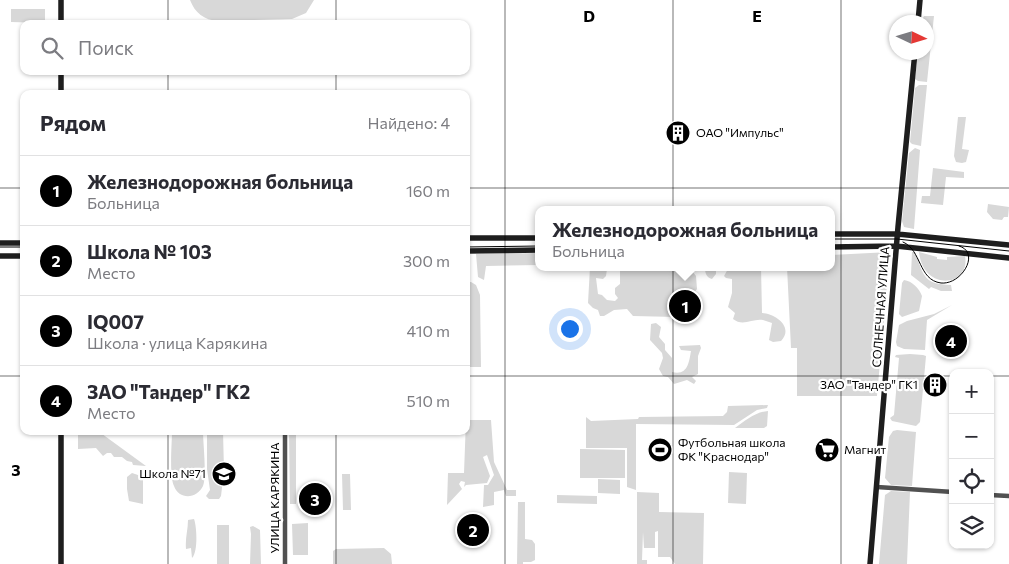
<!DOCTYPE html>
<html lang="ru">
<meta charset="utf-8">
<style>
:root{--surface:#fff;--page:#f2f2f3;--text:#2b2b33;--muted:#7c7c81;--line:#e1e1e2;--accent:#000}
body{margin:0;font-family:Commissioner,sans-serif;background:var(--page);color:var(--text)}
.controls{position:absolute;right:15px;bottom:15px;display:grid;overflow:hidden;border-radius:10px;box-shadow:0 1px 4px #0004}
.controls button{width:45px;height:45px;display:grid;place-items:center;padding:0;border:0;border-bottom:1px solid var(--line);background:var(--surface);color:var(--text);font:25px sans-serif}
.compass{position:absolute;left:889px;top:15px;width:45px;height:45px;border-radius:50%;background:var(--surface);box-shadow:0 1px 4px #0004;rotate:94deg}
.you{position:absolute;left:569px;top:328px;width:18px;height:18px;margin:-12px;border:4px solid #fff;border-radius:50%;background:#1a73e8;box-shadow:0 0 0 8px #1a73e833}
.badge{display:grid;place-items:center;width:32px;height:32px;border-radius:50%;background:var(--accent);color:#fff;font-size:16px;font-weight:700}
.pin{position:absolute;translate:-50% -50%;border:2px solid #fff;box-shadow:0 1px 5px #0006}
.popup{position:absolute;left:535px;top:206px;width:300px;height:65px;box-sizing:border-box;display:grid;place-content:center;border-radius:10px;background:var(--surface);filter:drop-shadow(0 1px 4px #0005);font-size:16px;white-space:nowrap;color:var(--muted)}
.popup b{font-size:19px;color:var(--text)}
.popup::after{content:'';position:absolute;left:50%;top:100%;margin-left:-10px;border:10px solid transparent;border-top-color:var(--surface)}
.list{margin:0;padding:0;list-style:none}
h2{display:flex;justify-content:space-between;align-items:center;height:65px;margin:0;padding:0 20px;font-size:21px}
h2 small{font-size:16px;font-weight:400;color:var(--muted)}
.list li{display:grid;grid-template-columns:32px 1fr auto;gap:15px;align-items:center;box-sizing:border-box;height:70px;padding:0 20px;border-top:1px solid var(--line)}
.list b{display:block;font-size:19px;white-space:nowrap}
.list p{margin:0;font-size:16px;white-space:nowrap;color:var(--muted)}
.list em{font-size:16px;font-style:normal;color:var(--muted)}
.icon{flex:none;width:28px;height:28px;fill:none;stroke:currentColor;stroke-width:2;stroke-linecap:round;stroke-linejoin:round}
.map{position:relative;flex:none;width:1009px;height:564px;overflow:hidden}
.search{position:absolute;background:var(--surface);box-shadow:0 1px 4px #0004;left:20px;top:20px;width:450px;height:55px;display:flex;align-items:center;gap:12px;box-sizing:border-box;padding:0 18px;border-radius:10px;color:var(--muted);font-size:19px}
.panel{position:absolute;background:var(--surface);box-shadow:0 1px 4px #0004;left:20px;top:90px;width:450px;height:345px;border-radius:10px}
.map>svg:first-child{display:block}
.green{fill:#d8d8d8}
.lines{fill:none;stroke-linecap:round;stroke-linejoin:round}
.street{stroke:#515151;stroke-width:4.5}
.secondary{stroke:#1e1e1e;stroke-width:5.5}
.tram{stroke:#000;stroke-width:1}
.grid{fill:none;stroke:#000;stroke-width:1;stroke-opacity:0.55}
.labels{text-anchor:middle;stroke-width:4.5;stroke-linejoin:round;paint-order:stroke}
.poi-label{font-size:12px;fill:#000;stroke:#fff;text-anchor:start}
.street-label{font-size:12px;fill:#000;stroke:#fff}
.grid-label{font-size:16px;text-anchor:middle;font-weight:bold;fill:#000;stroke:#fff;stroke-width:4.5;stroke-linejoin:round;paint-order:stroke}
</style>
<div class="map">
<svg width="1009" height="564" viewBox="0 0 1009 564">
<rect width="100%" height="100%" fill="#fff"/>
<path class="green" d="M 190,0 L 314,0 L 306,13 L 292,19 L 218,21 C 204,20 195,13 190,0 Z
M 11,9 L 45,9 L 45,23 L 11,22 Z
M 924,16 L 934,16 L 927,82 L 918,81 L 915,79 L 918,53 L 926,52 L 926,22 L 921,22 Z
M 919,85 L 927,85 L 921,146 L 912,144 L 910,142 L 915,88 Z
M 958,117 L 966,117 L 962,149 L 969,150 L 966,162 L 962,163 L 956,162 L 954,156 Z
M 915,148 L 920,150 L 914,229 L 904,227 L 902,221 L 909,153 Z
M 933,168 L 964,172 L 964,178 L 946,177 L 943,205 L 921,203 L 922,196 L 930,196 Z
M 988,204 L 1009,207 L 1008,217 L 1004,217 L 1002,220 L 993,219 L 987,212 Z
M 890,252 L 877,396 L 797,396 L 797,348 L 791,348 L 787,267 L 831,267 L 831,255 Z
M 912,252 L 915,252 C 924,276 923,284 951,285 L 952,291 L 941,291 L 931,287 L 929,289 L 911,275 Z
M 919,252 L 937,257 L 937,259 L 947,260 L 947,257 L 965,256 C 971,287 923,292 919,252 Z
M 539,253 L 539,265 L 486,266 L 484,280 L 478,277 L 476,254 Z
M 590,267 L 609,267 L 607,269 L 606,276 L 603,279 L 596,278 L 598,294 L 602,295 L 607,300 L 615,301 L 618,298 L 615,294 L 615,288 L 620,284 L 620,267 L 696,267 L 692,271 L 696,276 L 697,289 L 676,317 L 633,316 L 627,309 L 614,310 L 604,316 L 600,316 L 598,310 L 593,308 L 588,303 Z
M 705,267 L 761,267 L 762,313 C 776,314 794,327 781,341 L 773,342 L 769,340 L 772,323 C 769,322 766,321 763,320 C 753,318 743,327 733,319 L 735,313 L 728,307 L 732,293 L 732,279 L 726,278 L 724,276 L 728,269 L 726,268 L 716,270 L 716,274 L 712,279 C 706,277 705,273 705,267 Z
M 904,280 C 912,281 919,288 922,296 L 919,311 L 902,317 L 899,314 L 902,283 Z
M 466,282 L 471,282 L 476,285 L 480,295 L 481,367 L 466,367 Z
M 952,305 L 927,320 L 925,350 L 904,349 L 897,346 L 896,342 L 899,325 L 907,321 L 934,314 Z
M 656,323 L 661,327 L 659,337 L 665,344 L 665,350 L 672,358 L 672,372 C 688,376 689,362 691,351 L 681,350 L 679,346 L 700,345 L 701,348 L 698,356 L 698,374 L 692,377 L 696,381 L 694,384 L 687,380 L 674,384 L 668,377 L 663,376 L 659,369 L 663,358 L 662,353 L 650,340 L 651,324 Z
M 910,354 L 923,355 L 926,356 L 920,422 L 916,426 L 892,421 L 890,418 L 894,415 L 899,358 L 895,357 L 896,355 Z
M 768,405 L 767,408 L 757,410 L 734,425 L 636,424 L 636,490 L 627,487 L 627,448 L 586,448 L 586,417 L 591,421 L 638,419 L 639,417 L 723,416 L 727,412 L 728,406 Z
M 768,411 L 767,426 L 764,428 L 735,428 C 745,421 755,412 768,411 Z
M 466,420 L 491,420 L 494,462 L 507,490 L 516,490 L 516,496 L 506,496 L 504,490 L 494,492 L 494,505 L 483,507 L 484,485 L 488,485 L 494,475 L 487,455 L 483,457 L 490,476 L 487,483 L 466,485 L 464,487 L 465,482 L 461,481 L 459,484 L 462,489 L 447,505 L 448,473 L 464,473 Z
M 897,430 L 916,432 L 912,486 L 891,485 L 885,478 L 889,437 L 893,431 Z
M 78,431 L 98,431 L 146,466 L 133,465 L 132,462 L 127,461 L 122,457 L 114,457 L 111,453 L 107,453 L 103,456 L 96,448 L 78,449 Z
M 172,431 L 203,431 C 203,443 207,476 203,486 C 197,499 179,500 174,486 C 169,475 172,444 172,431 Z
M 223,431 L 224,471 L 221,496 L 219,499 L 209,499 L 206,496 L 210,490 L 207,469 L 207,432 Z
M 289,431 L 296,431 L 296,504 L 290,504 Z
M 580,449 L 625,450 L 625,478 L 580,478 Z
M 729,472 L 747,473 L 746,504 L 728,503 Z
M 132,473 L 141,476 L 143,479 L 143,504 L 129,501 L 127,489 L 127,477 Z
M 342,474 L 350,474 L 351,510 L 343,510 Z
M 598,479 L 620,480 L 620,494 L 598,493 Z
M 891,491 L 910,492 L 907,564 L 879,564 L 885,495 Z
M 637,492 L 659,493 L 659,512 L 704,513 L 703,564 L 675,564 L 670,557 L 658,557 L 658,531 L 655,532 L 655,548 L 644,548 L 643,532 L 642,560 L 647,560 L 647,564 L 637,564 Z
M 557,495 L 597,496 L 597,504 L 557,503 Z
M 518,502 L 525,502 L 525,539 L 532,540 L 535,544 L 535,560 L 531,562 L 523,562 L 523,564 L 517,564 Z
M 194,519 C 197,527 198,552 192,558 L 191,548 L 186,549 C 185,538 188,530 188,520 Z
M 308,523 L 308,555 L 293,555 L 292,524 Z
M 217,525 L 229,525 L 229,564 L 217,564 Z
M 253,526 L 260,530 L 261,564 L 250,564 L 251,534 L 250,527 Z
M 384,548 L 391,554 L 392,564 L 333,564 L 333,551 L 336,549 Z"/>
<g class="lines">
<path class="street" d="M 285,431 L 285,564
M 877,487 L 953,492
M 990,495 L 1009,496"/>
<path class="secondary" d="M 61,0 L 61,24
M 918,22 L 920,0
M 61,71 L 61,94
M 831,234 L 897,234 L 1009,245
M 466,240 L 466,238 L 539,238
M 0,243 L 24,243
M 831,247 L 896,246 L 1009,258
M 466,251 L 539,250
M 0,256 L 24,256
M 61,431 L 61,564
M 870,564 L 898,227 L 915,52"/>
<path class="tram" d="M 831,239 L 897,239 L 1009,251
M 903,242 C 922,250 918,280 941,283 C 962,285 981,252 959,246
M 0,247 L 24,247
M 466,247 L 539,246"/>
</g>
<path class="grid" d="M 168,0 L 168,24M 336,0 L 336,24M 505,0 L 505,564M 673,0 L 673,564M 841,0 L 841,564M 168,71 L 168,94M 336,71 L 336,94M 0,188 L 24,188M 466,188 L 1009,188M 0,376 L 24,376M 466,376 L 953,376M 990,376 L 1009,376M 168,431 L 168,564M 336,431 L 336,564"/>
<defs>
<symbol id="building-disc" viewBox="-11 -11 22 22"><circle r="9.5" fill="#000" stroke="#fff"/><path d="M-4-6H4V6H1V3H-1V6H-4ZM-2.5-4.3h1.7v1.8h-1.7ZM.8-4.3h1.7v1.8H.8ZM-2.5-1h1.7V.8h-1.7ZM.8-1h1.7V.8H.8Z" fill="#fff"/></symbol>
<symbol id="stadium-disc" viewBox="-11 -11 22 22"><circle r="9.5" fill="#000" stroke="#fff"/><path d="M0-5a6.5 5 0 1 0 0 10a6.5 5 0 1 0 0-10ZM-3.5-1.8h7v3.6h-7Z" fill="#fff"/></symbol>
<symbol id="supermarket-disc" viewBox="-11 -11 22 22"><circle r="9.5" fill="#000" stroke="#fff"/><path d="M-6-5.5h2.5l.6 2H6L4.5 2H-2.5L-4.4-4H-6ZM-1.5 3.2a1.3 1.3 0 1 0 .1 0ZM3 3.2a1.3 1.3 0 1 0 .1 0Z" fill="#fff"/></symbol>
<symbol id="school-disc" viewBox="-11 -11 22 22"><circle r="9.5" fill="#000" stroke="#fff"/><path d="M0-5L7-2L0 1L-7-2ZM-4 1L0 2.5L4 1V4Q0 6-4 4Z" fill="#fff"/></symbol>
</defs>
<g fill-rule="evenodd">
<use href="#building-disc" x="664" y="119" width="28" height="28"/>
<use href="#building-disc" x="921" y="371" width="28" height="28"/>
<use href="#stadium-disc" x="646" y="436" width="28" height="28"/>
<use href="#supermarket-disc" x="813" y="436" width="28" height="28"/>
<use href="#school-disc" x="210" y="460" width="28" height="28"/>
</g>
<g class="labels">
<g class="poi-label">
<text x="696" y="137">ОАО "Импульс"</text>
<text x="918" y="389" text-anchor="end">ЗАО "Тандер" ГК1</text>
<text x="678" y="447">Футбольная школа<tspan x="678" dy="14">ФК "Краснодар"</tspan></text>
<text x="844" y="454">Магнит</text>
<text x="206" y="478" text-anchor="end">Школа №71</text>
</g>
<g class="street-label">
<text transform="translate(881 307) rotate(-86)" y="4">СОЛНЕЧНАЯ УЛИЦА</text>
<text transform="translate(275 498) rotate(-90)" y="4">УЛИЦА КАРЯКИНА</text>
</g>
</g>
<g class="grid-label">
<text x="589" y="22">D</text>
<text x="757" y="22">E</text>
<text x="16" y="476">3</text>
</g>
</svg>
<div class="controls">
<button>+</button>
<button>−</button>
<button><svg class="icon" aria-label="locate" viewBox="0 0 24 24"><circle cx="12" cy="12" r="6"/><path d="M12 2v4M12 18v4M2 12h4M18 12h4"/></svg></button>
<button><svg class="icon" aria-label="layers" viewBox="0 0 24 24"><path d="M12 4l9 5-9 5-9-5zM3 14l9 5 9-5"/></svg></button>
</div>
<svg class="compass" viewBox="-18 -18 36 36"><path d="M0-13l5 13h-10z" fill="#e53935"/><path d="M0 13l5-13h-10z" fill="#7c7c81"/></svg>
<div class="you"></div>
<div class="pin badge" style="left:685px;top:306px">1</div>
<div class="popup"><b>Железнодорожная больница</b>Больница</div>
<div class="pin badge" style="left:473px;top:530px">2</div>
<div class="pin badge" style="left:315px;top:499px">3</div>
<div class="pin badge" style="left:951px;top:341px">4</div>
<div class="search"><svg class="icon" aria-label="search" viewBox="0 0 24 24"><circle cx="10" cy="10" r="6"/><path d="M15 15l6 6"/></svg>Поиск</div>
<section class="panel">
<h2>Рядом<small>Найдено: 4</small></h2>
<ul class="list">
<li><span class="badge">1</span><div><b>Железнодорожная больница</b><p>Больница</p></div><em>160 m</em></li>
<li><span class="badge">2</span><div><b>Школа № 103</b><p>Место</p></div><em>300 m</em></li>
<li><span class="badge">3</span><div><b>IQ007</b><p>Школа · улица Карякина</p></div><em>410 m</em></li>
<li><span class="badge">4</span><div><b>ЗАО &quot;Тандер&quot; ГК2</b><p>Место</p></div><em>510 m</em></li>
</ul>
</section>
</div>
